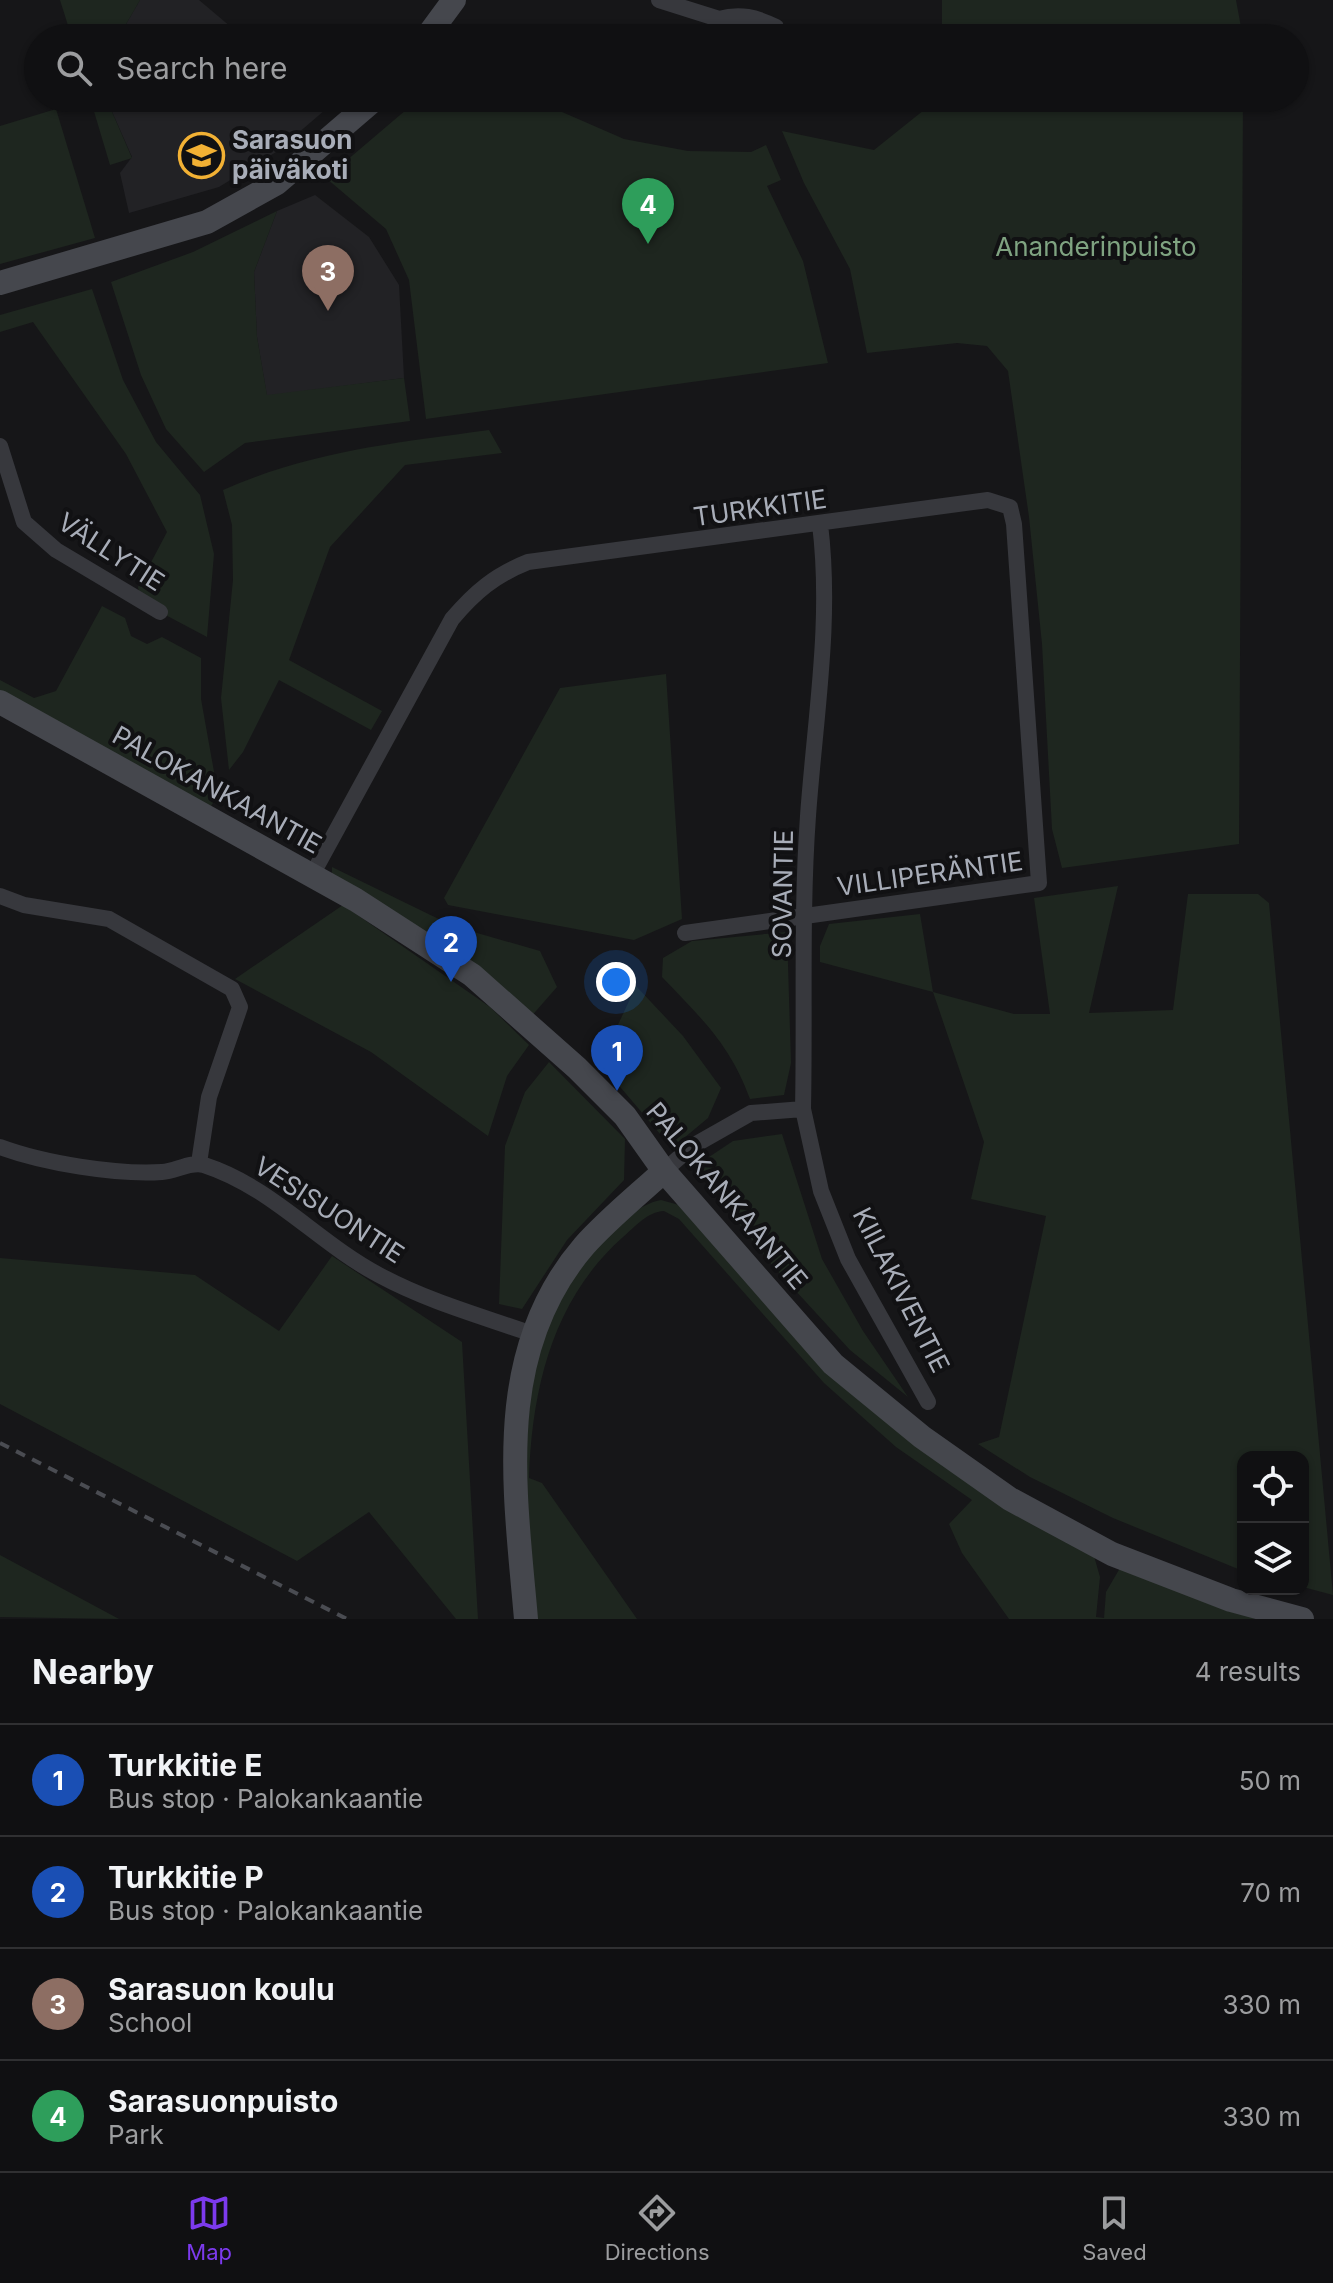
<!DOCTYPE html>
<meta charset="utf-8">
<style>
:root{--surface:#101012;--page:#19191b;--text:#f1f3f6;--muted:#9c9d9f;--line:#303032;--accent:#7c3aed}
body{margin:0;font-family:Inter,sans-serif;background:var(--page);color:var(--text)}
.controls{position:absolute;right:24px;bottom:24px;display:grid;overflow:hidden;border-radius:16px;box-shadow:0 2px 6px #0004}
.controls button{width:72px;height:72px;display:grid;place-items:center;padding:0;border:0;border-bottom:2px solid var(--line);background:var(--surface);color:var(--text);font:40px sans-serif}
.you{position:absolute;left:616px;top:982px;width:28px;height:28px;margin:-20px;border:6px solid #fff;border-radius:50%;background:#1a73e8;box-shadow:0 0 0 12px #1a73e833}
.badge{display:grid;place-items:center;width:52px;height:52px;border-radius:50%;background:var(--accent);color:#fff;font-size:26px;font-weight:700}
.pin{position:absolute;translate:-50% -66px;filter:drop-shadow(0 2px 4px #0008)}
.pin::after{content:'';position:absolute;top:42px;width:28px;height:24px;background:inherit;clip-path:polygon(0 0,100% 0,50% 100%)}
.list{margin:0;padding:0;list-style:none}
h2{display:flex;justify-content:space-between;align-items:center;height:104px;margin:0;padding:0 32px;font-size:34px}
h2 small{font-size:26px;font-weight:400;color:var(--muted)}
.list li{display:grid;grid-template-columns:52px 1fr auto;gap:24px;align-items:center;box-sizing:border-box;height:112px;padding:0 32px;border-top:2px solid var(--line)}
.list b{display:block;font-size:30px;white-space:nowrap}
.list p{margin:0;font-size:26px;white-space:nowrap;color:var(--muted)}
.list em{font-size:26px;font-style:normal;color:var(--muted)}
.icon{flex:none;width:44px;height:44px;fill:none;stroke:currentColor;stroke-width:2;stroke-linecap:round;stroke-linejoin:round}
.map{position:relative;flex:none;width:1333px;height:1619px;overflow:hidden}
.search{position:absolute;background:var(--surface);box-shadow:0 2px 6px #0004;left:24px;right:24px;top:24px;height:88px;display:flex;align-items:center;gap:20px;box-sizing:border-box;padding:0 28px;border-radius:44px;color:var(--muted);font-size:30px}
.sheet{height:552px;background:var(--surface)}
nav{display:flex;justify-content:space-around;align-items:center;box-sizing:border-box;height:112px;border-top:2px solid var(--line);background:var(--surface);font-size:22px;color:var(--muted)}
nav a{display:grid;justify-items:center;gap:4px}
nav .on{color:var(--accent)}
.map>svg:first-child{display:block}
.built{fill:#222225}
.green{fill:#1e261f}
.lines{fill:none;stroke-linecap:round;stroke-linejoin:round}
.street{stroke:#37383d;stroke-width:16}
.secondary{stroke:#45474d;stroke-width:24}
.rail{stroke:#4a4c52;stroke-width:4;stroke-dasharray:10 8;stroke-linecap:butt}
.labels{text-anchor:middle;stroke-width:8;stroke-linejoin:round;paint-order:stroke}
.poi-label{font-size:26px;font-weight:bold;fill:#a8adb8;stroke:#111113;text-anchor:start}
.park-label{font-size:26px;fill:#7fa381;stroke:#111113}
.street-label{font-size:26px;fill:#a8adb8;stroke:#111113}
</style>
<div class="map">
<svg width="1333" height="1619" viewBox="0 0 1333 1619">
<rect width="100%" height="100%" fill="#161618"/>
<path class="built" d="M 140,0 L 199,0 L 244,38 L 118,38 Z
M 106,98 L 312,98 L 325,110 L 276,152 L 219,187 L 129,213 L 120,173 L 132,157 Z
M 315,195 L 369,237 L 399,285 L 404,378 L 267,396 L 257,337 L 254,272 L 277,211 Z"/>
<path class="green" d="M 60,0 L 140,0 L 118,38 L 72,38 Z
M 942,0 L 1236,0 L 1243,38 L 942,38 Z
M 90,98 L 106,98 L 132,158 L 110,165 Z
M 420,98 L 530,98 L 624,139 L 688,151 L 751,152 L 766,145 L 781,180 L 767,186 L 803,261 L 828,363 L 426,419 L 409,280 L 386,229 L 326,178 Z
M 927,98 L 1243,98 L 1239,844 L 1062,868 L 1052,829 L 1042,644 L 1029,517 L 1008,371 L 987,346 L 957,343 L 867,353 L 850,269 L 804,183 L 782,131 L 874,150 L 924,110 Z
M 56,109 L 95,238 L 0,264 L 0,126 Z
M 277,211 L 254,272 L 257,337 L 267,395 L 404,378 L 410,421 L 245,443 L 204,472 L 166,429 L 141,375 L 111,282 L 193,252 Z
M 92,289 L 123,380 L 156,442 L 200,495 L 214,554 L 207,637 L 141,602 L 138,587 L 167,532 L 126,454 L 33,322 L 0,332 L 0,315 Z
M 489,430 L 502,453 L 405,465 L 330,547 L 289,660 L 382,711 L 371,730 L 279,680 L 243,752 L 229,770 L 221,698 L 233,580 L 232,525 L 223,490 C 311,451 395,443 489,430 Z
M 102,606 L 125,618 L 131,636 L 147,644 L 162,637 L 201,658 L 201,699 L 218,794 L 209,810 L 0,696 L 0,680 L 34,698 L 56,691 Z
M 666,674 L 682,919 L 634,940 L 448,905 L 444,898 L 560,688 Z
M 332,867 L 453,926 L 540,951 L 557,987 L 529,1019 L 332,877 Z
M 1118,886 L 1089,1013 L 1173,1010 L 1188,894 L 1258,894 L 1269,903 L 1333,1595 L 1303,1587 L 1303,1457 L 1243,1457 L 1243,1571 L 1113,1518 L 1030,1477 L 978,1444 L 999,1437 L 1046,1216 L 971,1199 L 984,1142 L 933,992 L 820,962 L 820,946 L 829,924 L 920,914 L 933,992 L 1014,1014 L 1050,1014 L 1034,898 Z
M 343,905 L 490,1007 L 529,1045 L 507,1076 L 488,1136 L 371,1052 L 235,979 Z
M 787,932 L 791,1063 L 784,1095 L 750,1099 C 730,1044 701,1018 662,977 L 663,958 L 692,941 Z
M 636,986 L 683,1036 L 721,1088 L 708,1118 L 672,1148 L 610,1075 L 616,1029 Z
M 549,1062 L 625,1139 L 624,1180 L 567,1240 L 522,1309 L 499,1304 L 505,1146 L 525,1092 Z
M 782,1134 L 822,1259 L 863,1331 L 908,1397 L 850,1350 L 772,1265 L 694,1167 L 733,1141 Z
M 661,1200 L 679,1205 L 827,1367 L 1094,1556 L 1100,1577 L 1096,1617 L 1104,1618 L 1106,1592 L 1120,1568 L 1256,1619 L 1009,1619 L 962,1553 L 949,1524 L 972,1500 L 896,1447 L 824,1383 L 679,1219 L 664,1211 C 647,1212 636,1226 623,1237 C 553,1299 532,1388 529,1478 L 542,1483 L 637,1619 L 535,1619 C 523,1488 502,1339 607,1238 C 624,1221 637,1205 661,1200 Z
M 332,1256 L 462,1342 L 478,1619 L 456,1619 L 369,1512 L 297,1561 L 0,1404 L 0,1258 L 195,1275 L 279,1331 Z
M 0,1556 L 0,1555 L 119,1619 L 0,1617 Z"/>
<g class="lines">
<path class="street" d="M 659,0 L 719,19 L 735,38
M 719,19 C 740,13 756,17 776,27 L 779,38
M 0,446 L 24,522 L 56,550 L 160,612
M 312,875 L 452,619 C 475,592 495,575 528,562 L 988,500 L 1010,507 L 1014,524 L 1039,883 L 685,933
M 0,896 L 24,905 L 109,919 L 232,989 L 240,1007 L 209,1097 L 199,1163
M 803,1109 L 821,1191 L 848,1259 L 928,1402
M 0,1147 C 43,1163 116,1175 162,1172 C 176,1171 191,1161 204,1165 C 272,1187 317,1242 379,1275 C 427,1301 481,1316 532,1334
M 664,1171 L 691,1147 L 751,1113 L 803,1109 C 805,1012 801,913 808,816 C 815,717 832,622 820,524"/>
<path class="secondary" d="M 426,38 L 454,0
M 0,283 L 207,222 L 277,183 L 376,98
M 0,702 L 356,900 L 472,975 L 577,1068 L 625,1116 L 664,1171 L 833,1364 L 922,1437 L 1010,1499 L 1112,1554 L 1231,1600 L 1302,1619
M 526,1619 C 515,1490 492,1353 584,1246 C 608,1219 638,1195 664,1171"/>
<path class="rail" d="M 0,1443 L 347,1619"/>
</g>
<defs>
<symbol id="school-ring" viewBox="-11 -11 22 22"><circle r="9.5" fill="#111113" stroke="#f2b134" stroke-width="1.5"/><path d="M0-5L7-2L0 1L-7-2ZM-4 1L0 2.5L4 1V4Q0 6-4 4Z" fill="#f2b134"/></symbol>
</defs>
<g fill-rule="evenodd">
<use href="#school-ring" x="176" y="130" width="51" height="51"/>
</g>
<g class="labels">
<g class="poi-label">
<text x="232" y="149">Sarasuon<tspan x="232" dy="30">päiväkoti</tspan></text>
</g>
<g class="park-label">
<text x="1096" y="256">Ananderinpuisto</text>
</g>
<g class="street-label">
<text transform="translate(760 508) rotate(-8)" y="9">TURKKITIE</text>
<text transform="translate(111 552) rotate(33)" y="9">VÄLLYTIE</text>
<text transform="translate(217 790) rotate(29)" y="9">PALOKANKAANTIE</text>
<text transform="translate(930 874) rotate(-8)" y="9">VILLIPERÄNTIE</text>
<text transform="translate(783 894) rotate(-89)" y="9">SOVANTIE</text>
<text transform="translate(727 1196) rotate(50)" y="9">PALOKANKAANTIE</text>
<text transform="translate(329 1210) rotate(33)" y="9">VESISUONTIE</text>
<text transform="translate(901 1290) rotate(63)" y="9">KIILAKIVENTIE</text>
</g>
</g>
</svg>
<div class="controls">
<button><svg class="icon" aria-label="locate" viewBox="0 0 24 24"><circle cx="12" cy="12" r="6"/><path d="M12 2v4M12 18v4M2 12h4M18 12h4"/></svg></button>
<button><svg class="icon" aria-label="layers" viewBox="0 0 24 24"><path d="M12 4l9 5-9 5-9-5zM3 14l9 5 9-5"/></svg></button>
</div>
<div class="you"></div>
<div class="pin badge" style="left:617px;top:1091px;background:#1a4fb4">1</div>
<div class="pin badge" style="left:451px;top:982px;background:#1a4fb4">2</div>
<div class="pin badge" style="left:328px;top:311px;background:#8d6e63">3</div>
<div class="pin badge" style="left:648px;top:244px;background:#2e9e5b">4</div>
<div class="search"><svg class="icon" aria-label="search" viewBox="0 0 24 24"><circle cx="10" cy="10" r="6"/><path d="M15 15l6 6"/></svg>Search here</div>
</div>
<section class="sheet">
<h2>Nearby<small>4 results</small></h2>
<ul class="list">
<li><span class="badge" style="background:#1a4fb4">1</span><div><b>Turkkitie E</b><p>Bus stop · Palokankaantie</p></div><em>50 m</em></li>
<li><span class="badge" style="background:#1a4fb4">2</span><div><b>Turkkitie P</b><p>Bus stop · Palokankaantie</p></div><em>70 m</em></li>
<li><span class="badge" style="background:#8d6e63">3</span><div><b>Sarasuon koulu</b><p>School</p></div><em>330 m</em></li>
<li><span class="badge" style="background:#2e9e5b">4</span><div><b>Sarasuonpuisto</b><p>Park</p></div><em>330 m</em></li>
</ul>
</section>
<nav>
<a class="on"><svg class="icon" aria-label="map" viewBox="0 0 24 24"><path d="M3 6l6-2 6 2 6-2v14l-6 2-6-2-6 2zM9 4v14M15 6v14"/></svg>Map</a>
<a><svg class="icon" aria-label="directions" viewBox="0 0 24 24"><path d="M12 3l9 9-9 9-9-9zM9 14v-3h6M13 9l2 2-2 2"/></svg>Directions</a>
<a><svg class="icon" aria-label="saved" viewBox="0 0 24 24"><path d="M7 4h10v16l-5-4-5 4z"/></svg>Saved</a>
</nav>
